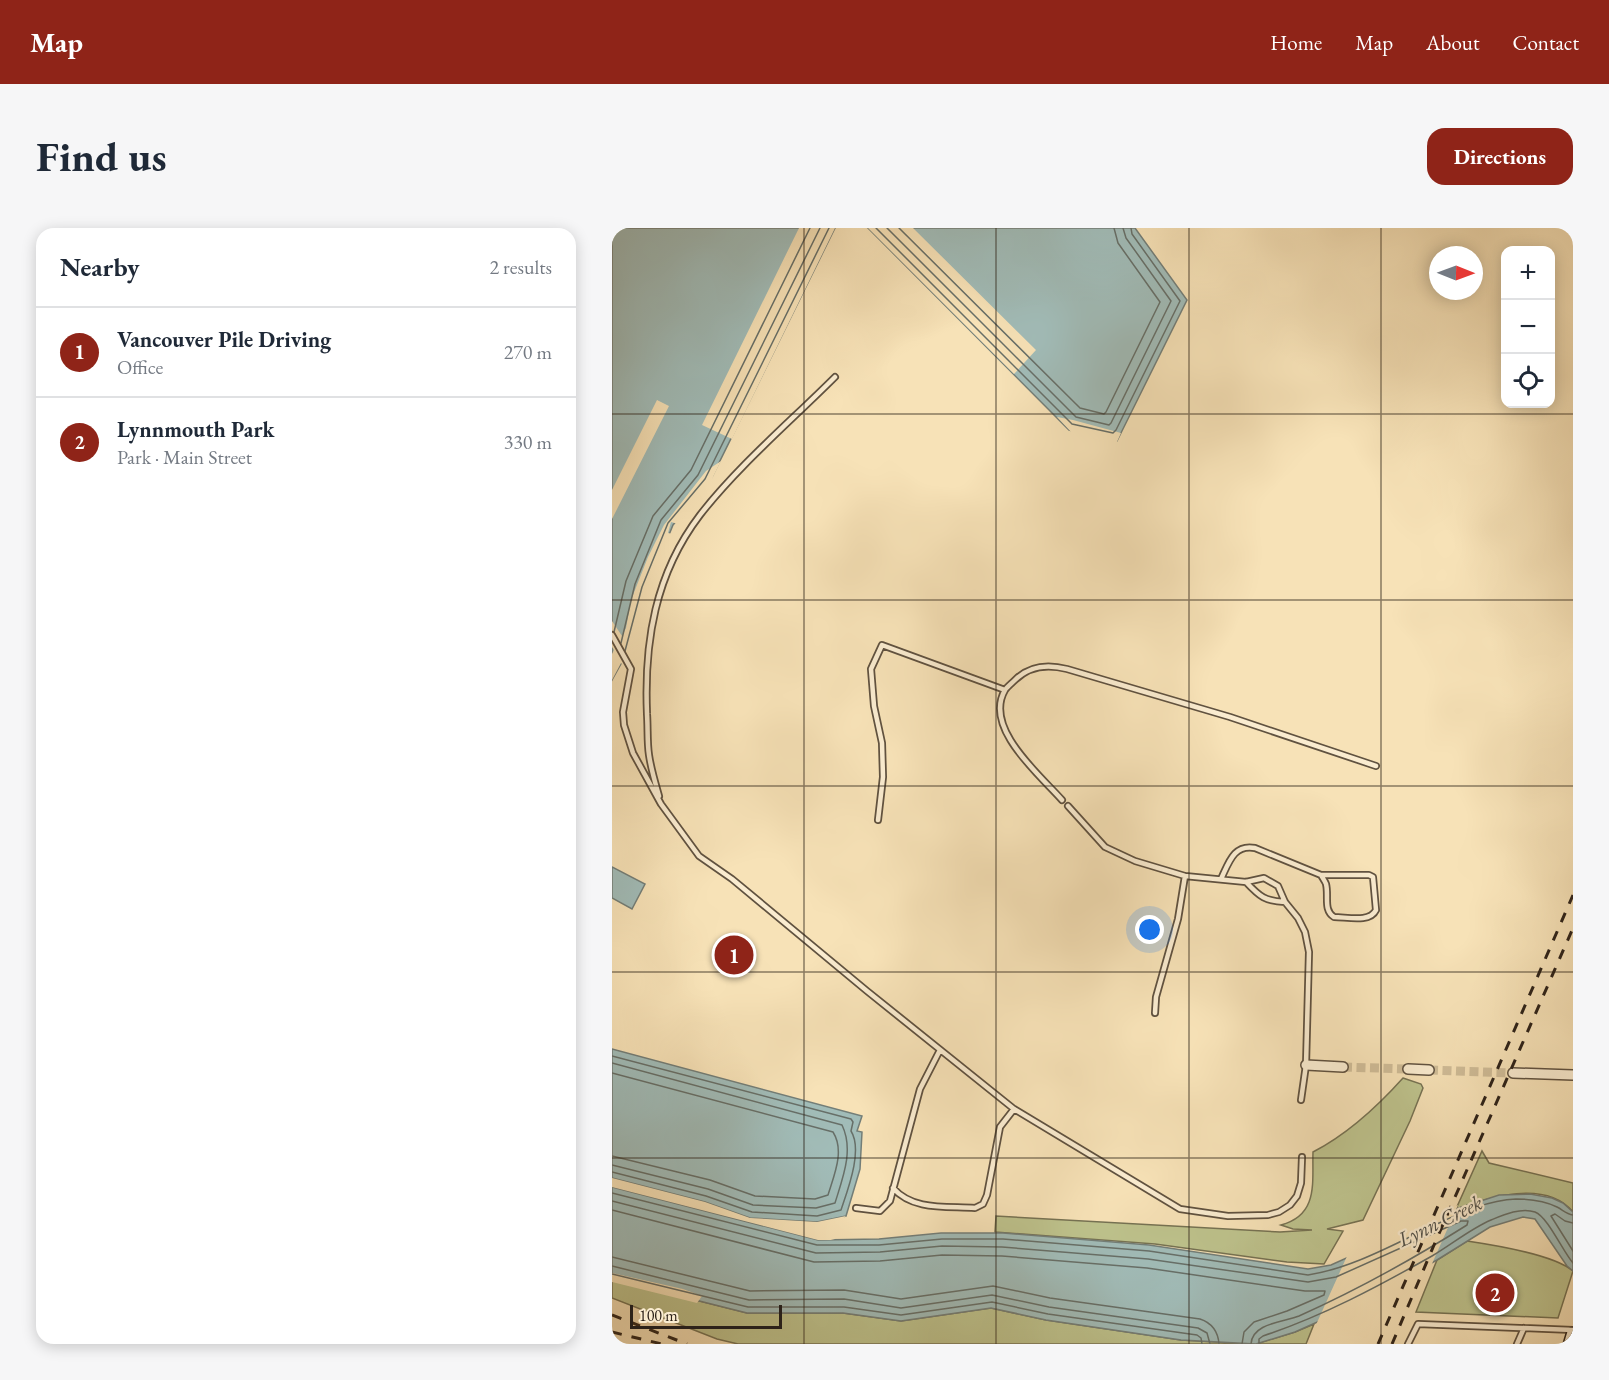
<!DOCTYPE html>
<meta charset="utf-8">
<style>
:root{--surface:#fff;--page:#f6f6f7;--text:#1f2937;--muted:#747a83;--line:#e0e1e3;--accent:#8f2418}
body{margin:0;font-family:"EB Garamond",serif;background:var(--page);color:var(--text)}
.controls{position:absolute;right:18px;top:18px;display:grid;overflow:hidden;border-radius:12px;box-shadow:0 3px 15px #0003}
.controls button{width:54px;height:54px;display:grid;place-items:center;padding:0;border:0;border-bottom:2px solid var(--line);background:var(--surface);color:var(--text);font:30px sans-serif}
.compass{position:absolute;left:817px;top:18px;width:54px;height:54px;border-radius:50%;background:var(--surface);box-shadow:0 3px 15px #0003;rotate:91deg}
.scale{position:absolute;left:18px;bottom:15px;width:152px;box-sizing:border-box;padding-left:6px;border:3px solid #2d2219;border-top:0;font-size:16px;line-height:21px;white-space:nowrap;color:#2d2219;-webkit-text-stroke:4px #faecd0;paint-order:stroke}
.you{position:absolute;left:538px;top:702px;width:21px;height:21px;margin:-15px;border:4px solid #fff;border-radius:50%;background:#1a73e8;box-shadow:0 0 0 9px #1a73e833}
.badge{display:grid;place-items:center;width:39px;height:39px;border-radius:50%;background:var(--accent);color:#fff;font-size:20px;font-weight:700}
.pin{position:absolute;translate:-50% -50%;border:3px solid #fff;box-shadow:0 2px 6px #0006}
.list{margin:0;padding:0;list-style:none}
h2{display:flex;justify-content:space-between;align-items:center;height:78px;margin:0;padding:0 24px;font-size:26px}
h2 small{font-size:20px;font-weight:400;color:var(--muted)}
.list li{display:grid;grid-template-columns:39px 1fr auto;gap:18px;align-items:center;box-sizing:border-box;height:90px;padding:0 24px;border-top:2px solid var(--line)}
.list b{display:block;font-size:22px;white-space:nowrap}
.list p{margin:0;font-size:20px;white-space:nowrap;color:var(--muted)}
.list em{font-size:20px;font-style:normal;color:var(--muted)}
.icon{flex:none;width:33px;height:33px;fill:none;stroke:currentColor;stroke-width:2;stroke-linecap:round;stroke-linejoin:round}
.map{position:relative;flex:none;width:961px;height:1116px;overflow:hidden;border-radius:18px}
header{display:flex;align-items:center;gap:36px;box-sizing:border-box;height:84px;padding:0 30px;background:var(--accent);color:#fff}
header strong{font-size:28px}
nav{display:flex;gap:33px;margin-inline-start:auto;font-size:21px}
.intro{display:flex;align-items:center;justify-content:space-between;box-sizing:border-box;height:144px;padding:0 36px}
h1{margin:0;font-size:42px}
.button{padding:15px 27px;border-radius:18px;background:var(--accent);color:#fff;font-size:21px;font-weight:700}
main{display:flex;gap:36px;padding:0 36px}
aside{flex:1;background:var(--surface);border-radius:18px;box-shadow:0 3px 15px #0003}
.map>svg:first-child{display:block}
.green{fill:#bec38d;stroke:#767253;stroke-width:1.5}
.water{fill:#a1bcb8;stroke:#737e78;stroke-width:1.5}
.pier{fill:#f7e2b7}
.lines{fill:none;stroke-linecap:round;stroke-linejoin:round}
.shore{stroke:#676f68;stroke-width:1.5}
.minor-tunnel{stroke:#cfbc97;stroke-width:9;stroke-dasharray:9 4.5;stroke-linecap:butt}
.service-casing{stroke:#605240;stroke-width:8}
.minor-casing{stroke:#605240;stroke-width:12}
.secondary-casing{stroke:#2d2219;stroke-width:15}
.service{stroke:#faecd0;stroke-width:4.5}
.minor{stroke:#faecd0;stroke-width:9}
.secondary{stroke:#faecd0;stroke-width:12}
.rail{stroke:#2d2219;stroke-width:3;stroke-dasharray:10 10;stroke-linecap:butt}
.grid{fill:none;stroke:#2d2219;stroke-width:1.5;stroke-opacity:0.55}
.labels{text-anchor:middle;stroke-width:4.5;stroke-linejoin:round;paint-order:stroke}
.water-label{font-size:21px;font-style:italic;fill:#505049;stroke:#faecd0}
</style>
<header>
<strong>Map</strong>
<nav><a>Home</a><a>Map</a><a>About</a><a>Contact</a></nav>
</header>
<div class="intro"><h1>Find us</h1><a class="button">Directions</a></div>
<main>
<aside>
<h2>Nearby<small>2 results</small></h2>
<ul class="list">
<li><span class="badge">1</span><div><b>Vancouver Pile Driving</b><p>Office</p></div><em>270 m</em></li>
<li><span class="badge">2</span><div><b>Lynnmouth Park</b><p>Park · Main Street</p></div><em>330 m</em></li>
</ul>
</aside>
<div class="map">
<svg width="961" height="1116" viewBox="0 0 961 1116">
<rect width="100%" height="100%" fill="#f7e2b7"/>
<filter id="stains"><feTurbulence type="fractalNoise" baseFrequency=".00333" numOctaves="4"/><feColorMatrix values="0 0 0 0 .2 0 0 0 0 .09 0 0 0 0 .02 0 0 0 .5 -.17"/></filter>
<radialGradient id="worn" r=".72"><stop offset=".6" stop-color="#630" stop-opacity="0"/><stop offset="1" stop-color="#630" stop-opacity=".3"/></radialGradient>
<path class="green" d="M 791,850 L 809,856 L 811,860 L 798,893 L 751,992 L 715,1001 L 731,1003 L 712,1036 L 675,1034 L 543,1016 L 383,1004 L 384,988 L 668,1004 L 700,1002 L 681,1001 L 669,997 C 707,987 700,954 701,924 C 736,906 765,879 791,850 Z
M 870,923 L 877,935 L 961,955 L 961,984 C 934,951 877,969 844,981 Z
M 855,1013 C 882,1017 941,1026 961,1043 L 946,1090 L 804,1084 L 825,1032 Z
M 0,1051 L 135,1085 L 231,1085 L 289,1093 L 379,1080 L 434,1092 L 569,1112 L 639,1116 L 126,1116 L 105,1111 L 0,1070 Z
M 702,1096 L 694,1116 L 644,1116 L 683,1104 Z"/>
<path class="water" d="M 0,0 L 223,0 L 97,255 L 61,297 L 35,361 L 10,434 L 0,452 Z
M 256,0 L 523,0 L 575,72 L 505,213 L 457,202 Z
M 0,639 L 33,656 L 20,681 L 0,670 Z
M 0,821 L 250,888 L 245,903 L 250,904 L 248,941 L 234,988 L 205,994 L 138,990 L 93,974 L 0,950 Z
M 0,959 L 206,1012 L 267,1011 L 329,1005 L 391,1005 L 537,1017 L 696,1041 L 719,1037 L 844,981 L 887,967 L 918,966 L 940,970 L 951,975 L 961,984 L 961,1043 L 955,1038 L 923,991 L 911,989 L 878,999 L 825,1032 L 728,1084 L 683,1104 L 644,1116 L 569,1112 L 434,1092 L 379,1080 L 289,1093 L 231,1085 L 135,1085 L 0,1051 Z"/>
<path class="pier" d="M 187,0 L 223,0 L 120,211 L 90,197 Z
M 256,0 L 301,0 L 424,122 L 402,146 Z
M 45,172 L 57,178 L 0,291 L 0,262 Z
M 445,189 L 461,192 L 509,205 L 504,216 L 461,206 Z
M 109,233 L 101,249 L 100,257 L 66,296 L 59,294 L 56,305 L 61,306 L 38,362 L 24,424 L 21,425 L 22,427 L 11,437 L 9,435 L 0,452 L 0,426 L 2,422 L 0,419 L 0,393 L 10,408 L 14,400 L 19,372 L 36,329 L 52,297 L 94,243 Z
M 0,950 L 93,974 L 138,990 L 205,994 L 234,988 L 229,992 L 205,997 L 142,993 L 223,1012 L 206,1012 L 0,959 L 0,956 L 100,980 L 0,953 Z
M 846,977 L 819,1038 L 761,1070 L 703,1099 L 736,1026 Z
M 0,1045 L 71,1061 L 90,1068 L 85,1075 L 0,1054 Z"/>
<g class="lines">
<path class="shore" d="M 264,0 L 460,196 L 501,205 L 504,202 L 568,73 L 520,6 L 519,0
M 275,0 L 464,189 L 497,197 L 499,195 L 559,73 L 514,10 L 511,0
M 287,0 L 468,180 L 492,186 L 494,184 L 548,74 L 506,15 L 502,0
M 2,404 L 14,353 L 41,288 L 79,242 L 198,0
M 9,415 L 23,356 L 49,292 L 86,247 L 208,0
M 13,423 L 30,359 L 56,295 L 93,251 L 217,0
M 0,828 L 239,891 L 241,894 L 239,903 C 251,922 236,961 229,982 L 205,988 L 140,984 L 94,968 L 0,944
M 0,835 L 230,897 C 242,922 231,949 223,975 L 204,980 L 141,977 L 96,961 L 0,937
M 0,845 L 221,904 C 233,923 222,947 216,967 L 203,971 L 143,968 L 98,952 L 0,928
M 0,965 L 205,1017 L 267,1017 L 330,1011 L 391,1011 L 537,1023 L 696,1047 C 741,1040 784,1015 825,996 C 850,984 877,972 904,971 C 918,971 933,973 945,979 C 951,982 954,986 961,987
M 0,973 L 204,1025 L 268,1024 L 330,1018 L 390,1019 L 536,1031 L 696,1054 L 724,1049 L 849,993 L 856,993 L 855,997 C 801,1031 745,1062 687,1088 C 672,1094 640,1095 639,1116
M 0,982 L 202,1034 L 268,1033 L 330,1027 L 390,1028 L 535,1040 L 693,1063 L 713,1063 L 712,1067 L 675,1083 L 642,1094 L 632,1104 L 630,1116
M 961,995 L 953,993 L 943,986 L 939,988 L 961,1023
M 0,1029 L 138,1063 L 232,1062 L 289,1071 L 381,1058 L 438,1070 L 588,1091 C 600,1095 606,1103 607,1116
M 0,1038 L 137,1072 L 232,1071 L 289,1080 L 380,1067 L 437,1079 L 586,1100 L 595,1105 L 598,1116
M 0,1046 L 136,1079 L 232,1079 L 289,1087 L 380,1074 L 436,1086 L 585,1107 L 589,1110 L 590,1116
M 647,1116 L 647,1111 L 651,1108 C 711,1088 765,1059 820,1028 C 839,1017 858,1001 879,992 C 891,987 909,979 923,984 C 936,989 951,1024 961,1035"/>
<path class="minor-tunnel" d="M 731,839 L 796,841
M 817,842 L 901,845"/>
<defs>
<path id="service" d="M 0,407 L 19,441 L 11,484 L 12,497 L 21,525 L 49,576 L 87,628 L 120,651 L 255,763 L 402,881 L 568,981 L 616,988 L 656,987 L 667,984 L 678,977 L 685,968 L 689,955 L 690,929
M 47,568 C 43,554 39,541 37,527 C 35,514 36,500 35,486 C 32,414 43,346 88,287 C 126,238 179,193 223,149
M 450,572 C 428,547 371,500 393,462 C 395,459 400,455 403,452 C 418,437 436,436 455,441 L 618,489 L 764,538
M 456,578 L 493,619 L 523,633 L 573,648 L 634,654 L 652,650 L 666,658 L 673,674 L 686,690 L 693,704 L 697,724 L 694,837 L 689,872
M 266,592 L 271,549 L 270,515 L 262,478 L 259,441 L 270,417 L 393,462
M 609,651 C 617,634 622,616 643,620 L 709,647 C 710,649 714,655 714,656 C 717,668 711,682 722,689 C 735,689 758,695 764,682 L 761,649 L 757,647 L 709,647
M 634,654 C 648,669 653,673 673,674
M 543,785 L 544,769 L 566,691 L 573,648
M 281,960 C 301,983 335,978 363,980 L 371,976 L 375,967 L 388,899 L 402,881
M 244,980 L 268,983 L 278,973 L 308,861 L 328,822
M 796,1116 L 806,1096 L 961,1102
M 905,1116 L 912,1100"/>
<path id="minor" d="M 694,837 L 731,839
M 796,841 L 817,842
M 901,845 L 961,847"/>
<path id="secondary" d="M 958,1116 L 961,1106"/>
</defs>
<use href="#service" class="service-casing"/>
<use href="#minor" class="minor-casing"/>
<use href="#secondary" class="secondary-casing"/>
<use href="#service" class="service"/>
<use href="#minor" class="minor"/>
<use href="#secondary" class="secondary"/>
<path class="rail" d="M 0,1087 L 75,1116
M 0,1104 L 50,1116
M 766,1116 L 961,667
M 780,1116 L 822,1017 L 961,700"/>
</g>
<path class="grid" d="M 192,0 L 192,1116M 384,0 L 384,1116M 577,0 L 577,1116M 769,0 L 769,1116M 0,186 L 961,186M 0,372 L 961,372M 0,558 L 961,558M 0,744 L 961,744M 0,930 L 961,930"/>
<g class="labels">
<g class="water-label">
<text transform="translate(828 993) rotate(-26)" y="7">Lynn Creek</text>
</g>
</g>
<rect width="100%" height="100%" filter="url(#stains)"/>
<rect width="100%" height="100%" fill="url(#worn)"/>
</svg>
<div class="controls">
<button>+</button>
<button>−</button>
<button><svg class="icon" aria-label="locate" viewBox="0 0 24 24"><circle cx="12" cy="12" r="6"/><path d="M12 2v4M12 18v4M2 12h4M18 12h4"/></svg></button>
</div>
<svg class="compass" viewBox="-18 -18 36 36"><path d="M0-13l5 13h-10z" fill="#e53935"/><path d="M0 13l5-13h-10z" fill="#747a83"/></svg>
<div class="scale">100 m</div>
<div class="you"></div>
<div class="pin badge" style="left:122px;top:727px">1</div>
<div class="pin badge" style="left:883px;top:1065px">2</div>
</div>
</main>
